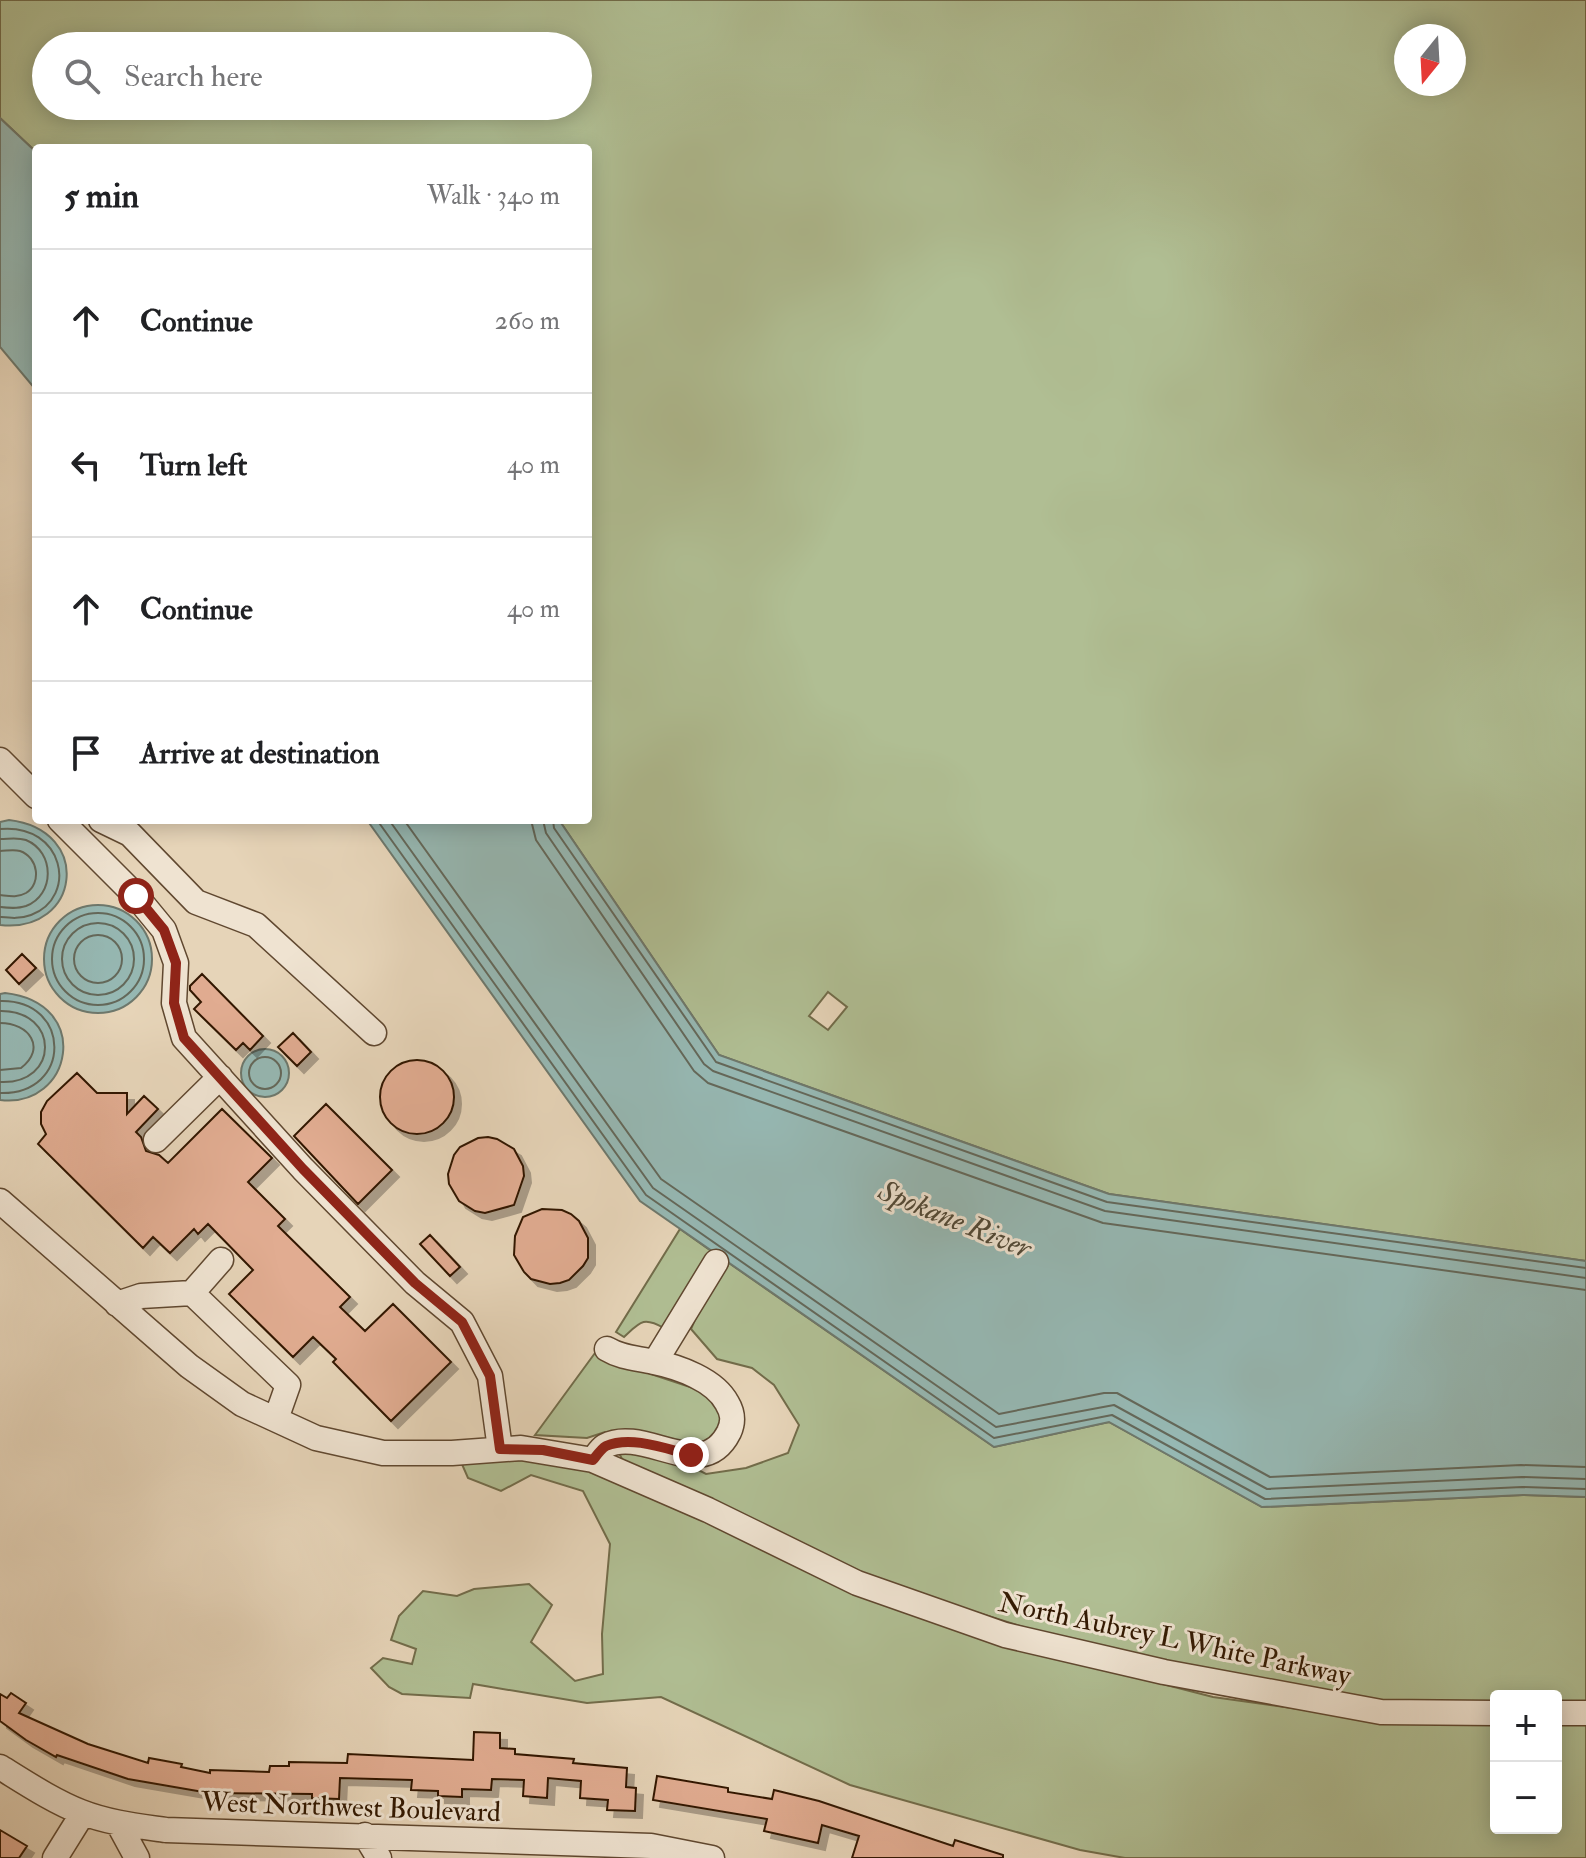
<!DOCTYPE html>
<meta charset="utf-8">
<style>
:root{--surface:#fff;--page:#f6f6f6;--text:#202124;--muted:#757577;--line:#e0e0e0}
body{margin:0;font-family:"IM FELL Double Pica",serif;background:var(--page);color:var(--text)}
.controls{position:absolute;right:24px;bottom:24px;display:grid;overflow:hidden;border-radius:8px;box-shadow:0 4px 20px #0003}
.controls button{width:72px;height:72px;display:grid;place-items:center;padding:0;border:0;border-bottom:2px solid var(--line);background:var(--surface);color:var(--text);font:40px sans-serif}
.compass{position:absolute;left:1394px;top:24px;width:72px;height:72px;border-radius:50%;background:var(--surface);box-shadow:0 4px 20px #0003;rotate:198deg}
.stop{position:absolute;width:24px;height:24px;margin:-18px;border:6px solid #8f2418;border-radius:50%;background:#fff}
.stop.end{background:#8f2418;border-color:#fff;box-shadow:0 2px 8px #0008}
.list{margin:0;padding:0;list-style:none}
h2{display:flex;justify-content:space-between;align-items:center;height:104px;margin:0;padding:0 32px;font-size:34px}
h2 small{font-size:26px;font-weight:400;color:var(--muted)}
.list li{display:grid;grid-template-columns:52px 1fr auto;gap:24px;align-items:center;box-sizing:border-box;height:144px;padding:0 32px;border-top:2px solid var(--line)}
.list b{display:block;font-size:30px;white-space:nowrap}
.list em{font-size:26px;font-style:normal;color:var(--muted)}
.icon{flex:none;width:44px;height:44px;fill:none;stroke:currentColor;stroke-width:2;stroke-linecap:round;stroke-linejoin:round}
.map{position:relative;flex:none;width:1586px;height:1858px;overflow:hidden}
.search{position:absolute;background:var(--surface);box-shadow:0 4px 20px #0003;left:32px;top:32px;width:560px;height:88px;display:flex;align-items:center;gap:20px;box-sizing:border-box;padding:0 28px;border-radius:44px;color:var(--muted);font-size:30px}
.panel{position:absolute;background:var(--surface);box-shadow:0 4px 20px #0003;left:32px;top:144px;width:560px;height:680px;border-radius:8px}
.map>svg:first-child{display:block}
.green{fill:#b0be93;stroke:#726c4a;stroke-width:2;fill-rule:evenodd}
.water{fill:#96b8b3;stroke:#6e786c;stroke-width:2}
.lines{fill:none;stroke-linecap:round;stroke-linejoin:round}
.shore{stroke:#64685a;stroke-width:2}
.building{fill:#e1ac91;stroke:#331902;stroke-width:2;filter:url(#shadow)}
.minor-casing{stroke:#604830;stroke-width:27}
.minor{stroke:#efe3d1;stroke-width:24}
.route{stroke:#8f2418;stroke-width:10}
.labels{text-anchor:middle;stroke-width:6;stroke-linejoin:round;paint-order:stroke}
.street-label{font-size:28px;fill:#331902;stroke:#efe3d1}
.water-label{font-size:30px;font-style:italic;fill:#514937;stroke:#efe3d1}
</style>
<div class="map">
<svg width="1586" height="1858" viewBox="0 0 1586 1858">
<defs>
<filter id="shadow"><feDropShadow dx="7" dy="7" stdDeviation="0" flood-color="#0004"/></filter>
</defs>
<rect width="100%" height="100%" fill="#e6d4b8"/>
<filter id="stains"><feTurbulence type="fractalNoise" baseFrequency=".0025" numOctaves="4"/><feColorMatrix values="0 0 0 0 .2 0 0 0 0 .09 0 0 0 0 .02 0 0 0 .5 -.17"/></filter>
<radialGradient id="worn" r=".72"><stop offset=".6" stop-color="#630" stop-opacity="0"/><stop offset="1" stop-color="#630" stop-opacity=".3"/></radialGradient>
<path class="green" d="M 0,0 L 1586,0 L 1586,1261 L 1109,1194 L 719,1055 L 559,820 L 588,820 L 588,148 L 36,148 L 36,152 L 0,118 ZM 1406,36 L 1454,36 L 1454,84 L 1406,84 ZM 46,46 L 578,46 L 578,106 L 46,106 ZM 828,992 L 847,1007 L 828,1030 L 809,1016 Z
M 680,1229 L 714,1253 L 664,1328 C 643,1316 640,1322 624,1337 L 616,1332 Z
M 726,1261 L 994,1447 L 1109,1422 L 1262,1507 L 1523,1495 L 1586,1497 L 1586,1707 L 1556,1708 L 1556,1696 L 1496,1696 L 1496,1707 L 1400,1704 L 1325,1696 L 1055,1637 L 889,1585 L 813,1554 L 653,1473 L 624,1463 L 619,1453 L 660,1450 L 706,1474 L 746,1468 L 788,1453 L 799,1425 L 774,1385 L 752,1368 L 717,1359 L 691,1329 L 699,1310 Z
M 595,1353 L 603,1358 L 699,1390 L 715,1400 L 723,1416 L 716,1435 L 702,1444 L 605,1432 L 587,1438 L 535,1435 Z
M 533,1460 L 588,1470 L 728,1532 L 996,1641 L 1213,1697 L 1378,1720 L 1496,1725 L 1496,1828 L 1556,1828 L 1556,1723 L 1586,1723 L 1586,1858 L 1125,1858 L 1080,1850 L 850,1785 L 661,1697 L 587,1703 L 473,1684 L 470,1698 L 402,1694 L 389,1687 L 371,1668 L 383,1658 L 412,1664 L 416,1649 L 391,1640 L 399,1616 L 423,1591 L 457,1596 L 474,1589 L 529,1584 L 552,1605 L 531,1642 L 575,1681 L 603,1674 L 602,1634 L 610,1544 L 583,1491 L 531,1475 L 501,1491 L 468,1478 L 461,1462 Z"/>
<path class="water" d="M 0,118 L 36,152 L 36,390 L 0,347 Z
M 9,820 C 94,830 80,934 0,925 L 0,822 Z
M 367,820 L 559,820 L 719,1055 L 1109,1194 L 1586,1261 L 1586,1497 L 1523,1495 L 1262,1507 L 1109,1422 L 994,1447 L 640,1201 Z
M44 959a54 54 0 1 1 108 0a54 54 0 1 1-108 0Z
M 5,993 C 94,1003 72,1109 0,1100 L 0,994 Z
M241 1073a24 24 0 1 1 48 0a24 24 0 1 1-48 0Z"/>
<g class="lines">
<path class="shore" d="M 377,820 L 646,1195 L 994,1438 L 1112,1415 L 1265,1499 L 1522,1487 L 1586,1489
M 389,820 L 653,1188 L 996,1427 L 1114,1405 L 1267,1489 L 1522,1477 L 1586,1479
M 404,820 L 661,1179 L 999,1414 L 1104,1393 L 1117,1393 L 1270,1477 L 1521,1465 L 1586,1467
M 531,820 L 536,840 L 694,1071 L 708,1083 L 1103,1223 L 1586,1290
M 543,820 L 546,833 L 704,1064 L 713,1071 L 1105,1211 L 1586,1278
M 553,820 L 554,828 L 716,1062 L 1107,1202 L 1586,1268
M 0,829 C 64,823 79,897 31,915 C 20,919 11,918 0,917
M 0,839 C 9,839 17,837 26,840 C 55,852 55,895 26,906 C 17,909 9,908 0,907
M 0,851 C 6,851 13,849 20,851 C 38,857 42,883 26,893 C 17,898 9,896 0,895
M52 959a46 46 0 1 1 92 0a46 46 0 1 1-92 0Z
M62 959a36 36 0 1 1 72 0a36 36 0 1 1-72 0Z
M74 959a24 24 0 1 1 48 0a24 24 0 1 1-48 0Z
M 0,1001 C 72,999 73,1095 0,1093
M 0,1011 C 60,1010 60,1085 0,1082
M 0,1023 C 29,1023 47,1048 21,1068 L 0,1070
M249 1073a16 16 0 1 1 32 0a16 16 0 1 1-32 0Z"/>
</g>
<path class="building" d="M 22,954 L 36,968 L 19,984 L 6,970 Z
M 202,974 L 263,1036 L 250,1050 L 243,1043 L 236,1050 L 194,1009 L 201,1002 L 190,990 L 190,986 Z
M 293,1033 L 311,1052 L 297,1066 L 278,1047 Z
M380 1097a37 37 0 1 1 74 0a37 37 0 1 1-74 0Z
M 77,1073 L 97,1093 L 127,1093 L 127,1114 L 144,1096 L 158,1109 L 136,1132 L 141,1137 L 146,1151 L 159,1155 L 168,1163 L 222,1109 L 272,1158 L 248,1182 L 285,1219 L 278,1226 L 350,1297 L 340,1307 L 365,1331 L 393,1304 L 451,1362 L 391,1421 L 333,1362 L 336,1359 L 313,1337 L 293,1357 L 229,1294 L 253,1270 L 208,1224 L 198,1234 L 194,1229 L 170,1253 L 153,1237 L 143,1248 L 38,1144 L 46,1134 L 41,1124 L 41,1112 L 47,1101 Z
M 326,1104 L 392,1170 L 358,1204 L 294,1136 Z
M 488,1137 L 497,1139 L 514,1149 L 523,1166 L 524,1176 L 514,1205 L 485,1213 L 475,1211 L 459,1201 L 449,1184 L 448,1174 L 454,1155 L 460,1147 L 478,1138 Z
M 542,1209 L 562,1210 L 571,1214 L 579,1221 L 588,1238 L 588,1258 L 583,1266 L 569,1280 L 560,1283 L 550,1284 L 531,1279 L 524,1272 L 514,1255 L 515,1236 L 523,1217 Z
M 430,1235 L 460,1267 L 450,1276 L 420,1244 Z
M 11,1693 L 26,1703 L 19,1713 L 88,1744 L 148,1763 L 149,1758 L 182,1764 L 181,1767 L 210,1773 L 210,1770 L 269,1772 L 270,1766 L 289,1766 L 289,1762 L 347,1763 L 348,1754 L 473,1760 L 474,1732 L 500,1733 L 500,1748 L 515,1749 L 515,1754 L 574,1759 L 573,1763 L 627,1768 L 626,1787 L 636,1788 L 635,1811 L 607,1810 L 608,1800 L 580,1798 L 581,1781 L 548,1778 L 547,1798 L 523,1796 L 524,1780 L 492,1779 L 491,1790 L 462,1789 L 462,1797 L 438,1796 L 438,1791 L 411,1790 L 412,1780 L 340,1778 L 339,1799 L 312,1798 L 312,1794 L 209,1793 L 128,1779 L 57,1755 L 56,1757 L 26,1740 L 0,1721 L 0,1694 L 7,1698 Z
M 657,1776 L 728,1788 L 728,1792 L 772,1799 L 774,1790 L 819,1801 L 953,1846 L 955,1840 L 1003,1855 L 1003,1858 L 852,1858 L 859,1836 L 822,1825 L 818,1843 L 764,1831 L 767,1819 L 653,1800 Z
M 0,1830 L 27,1846 L 19,1858 L 0,1858 Z"/>
<g class="lines">
<defs>
<path id="minor" d="M 0,760 L 36,796
M 60,820 L 136,896 L 164,930 L 176,963 L 174,1003 L 184,1038 L 303,1169 L 415,1283 L 462,1322 L 490,1376 L 500,1449
M 101,820 L 130,834 L 196,902 L 256,925 L 374,1033
M 156,1140 L 220,1077
M 0,1201 L 189,1366 L 242,1404 L 316,1438 L 383,1453 L 452,1453 L 521,1448 L 593,1460 L 708,1510 L 857,1583 L 1005,1635 L 1164,1672 L 1381,1712 L 1496,1713
M 192,1293 L 221,1260
M 117,1304 L 141,1296 L 192,1293 L 288,1385 L 276,1419
M 655,1362 L 716,1262
M 593,1460 C 596,1456 600,1449 605,1446 C 645,1425 702,1486 729,1432 C 734,1421 733,1413 727,1403 C 715,1380 679,1367 654,1362 C 637,1358 622,1358 607,1349
M 1556,1713 L 1586,1713
M 0,1767 C 26,1783 53,1801 81,1812 C 109,1823 138,1826 166,1830 L 651,1846 L 712,1858
M 118,1823 L 137,1858
M 365,1835 L 379,1858
M 55,1858 L 83,1813"/>
</defs>
<use href="#minor" class="minor-casing"/>
<use href="#minor" class="minor"/>
</g>
<g class="lines">
<path class="route" d="M 136,896 L 164,930 L 176,963 L 174,1003 L 184,1038 L 303,1169 L 415,1283 L 462,1322 L 490,1376 L 500,1449 L 543,1450 L 593,1460 C 597,1455 601,1449 606,1446 C 631,1435 667,1449 691,1455"/>
</g>
<g class="labels">
<g class="street-label">
<text transform="translate(1175 1638) rotate(12)" y="10">North Aubrey L White Parkway</text>
<text transform="translate(351 1806) rotate(2)" y="10">West Northwest Boulevard</text>
</g>
<g class="water-label">
<text transform="translate(955 1219) rotate(22)" y="10">Spokane River</text>
</g>
</g>
<rect width="100%" height="100%" filter="url(#stains)"/>
<rect width="100%" height="100%" fill="url(#worn)"/>
</svg>
<div class="controls">
<button>+</button>
<button>−</button>
</div>
<svg class="compass" viewBox="-18 -18 36 36"><path d="M0-13l5 13h-10z" fill="#e53935"/><path d="M0 13l5-13h-10z" fill="#757577"/></svg>
<div class="stop" style="left:136px;top:896px"></div>
<div class="stop end" style="left:691px;top:1455px"></div>
<div class="search"><svg class="icon" aria-label="search" viewBox="0 0 24 24"><circle cx="10" cy="10" r="6"/><path d="M15 15l6 6"/></svg>Search here</div>
<section class="panel">
<h2>5 min<small>Walk · 340 m</small></h2>
<ul class="list">
<li><svg class="icon" aria-label="ahead" viewBox="0 0 24 24"><path d="M12 20V5M6 11l6-6 6 6"/></svg><div><b>Continue</b></div><em>260 m</em></li>
<li><svg class="icon" aria-label="left" viewBox="0 0 24 24"><path d="M17 20v-9H6M10 6l-5 5 5 5"/></svg><div><b>Turn left</b></div><em>40 m</em></li>
<li><svg class="icon" aria-label="ahead" viewBox="0 0 24 24"><path d="M12 20V5M6 11l6-6 6 6"/></svg><div><b>Continue</b></div><em>40 m</em></li>
<li><svg class="icon" aria-label="arrive" viewBox="0 0 24 24"><path d="M6 21V4h12l-3 4 3 4H6"/></svg><div><b>Arrive at destination</b></div></li>
</ul>
</section>
</div>
